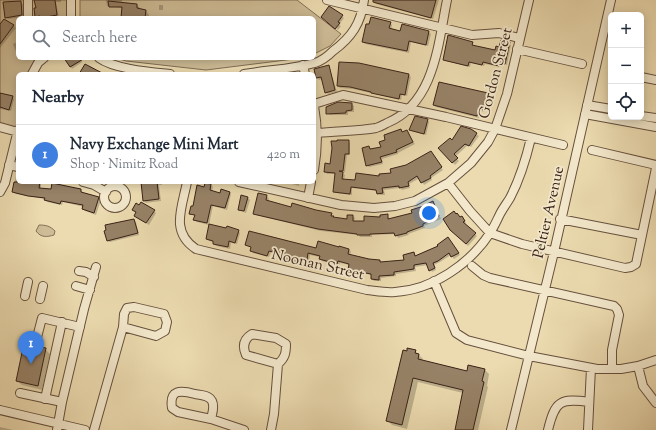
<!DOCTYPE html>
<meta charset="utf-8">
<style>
:root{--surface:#fff;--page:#f6f6f7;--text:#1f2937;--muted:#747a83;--line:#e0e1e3;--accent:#ea580c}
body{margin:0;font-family:"Sorts Mill Goudy",serif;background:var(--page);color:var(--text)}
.controls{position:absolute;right:12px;top:12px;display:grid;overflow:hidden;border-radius:6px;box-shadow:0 2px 10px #0003}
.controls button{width:36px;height:36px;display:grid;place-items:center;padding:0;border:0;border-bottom:1px solid var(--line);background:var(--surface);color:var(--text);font:20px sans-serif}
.you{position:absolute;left:429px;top:213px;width:14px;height:14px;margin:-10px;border:3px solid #fff;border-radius:50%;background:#1a73e8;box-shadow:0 0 0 6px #1a73e833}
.badge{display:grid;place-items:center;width:26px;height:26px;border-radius:50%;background:var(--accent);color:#fff;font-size:13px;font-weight:700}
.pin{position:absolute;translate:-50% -33px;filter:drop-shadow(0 1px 2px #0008)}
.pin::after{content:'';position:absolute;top:21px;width:14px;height:12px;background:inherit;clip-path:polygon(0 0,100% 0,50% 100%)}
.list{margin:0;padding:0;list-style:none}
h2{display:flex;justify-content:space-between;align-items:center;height:52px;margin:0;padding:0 16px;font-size:17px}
h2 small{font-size:13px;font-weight:400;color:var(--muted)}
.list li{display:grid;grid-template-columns:26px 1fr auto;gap:12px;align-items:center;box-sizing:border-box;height:60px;padding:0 16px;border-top:1px solid var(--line)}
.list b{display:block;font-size:15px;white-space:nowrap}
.list p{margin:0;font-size:13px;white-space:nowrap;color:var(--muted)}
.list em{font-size:13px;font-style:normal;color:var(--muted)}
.icon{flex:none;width:22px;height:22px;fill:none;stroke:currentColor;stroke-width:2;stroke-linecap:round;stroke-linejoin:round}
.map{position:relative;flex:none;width:656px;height:430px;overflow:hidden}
.search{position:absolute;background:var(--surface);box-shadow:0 2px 10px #0003;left:16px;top:16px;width:300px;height:44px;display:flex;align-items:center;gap:10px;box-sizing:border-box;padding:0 14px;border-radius:6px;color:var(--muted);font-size:15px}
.panel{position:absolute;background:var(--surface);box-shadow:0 2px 10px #0003;left:16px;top:72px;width:300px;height:112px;border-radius:6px}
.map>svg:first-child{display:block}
.green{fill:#cebc96;stroke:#846f56}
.shadow{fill:#0003}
.building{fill:#978267;stroke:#3a2217}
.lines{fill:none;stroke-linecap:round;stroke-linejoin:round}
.minor-casing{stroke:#66503d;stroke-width:10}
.minor{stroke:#f3e8cc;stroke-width:8}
.labels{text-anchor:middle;stroke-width:3.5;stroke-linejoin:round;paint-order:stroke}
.street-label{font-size:15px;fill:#3a2217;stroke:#f3e8cc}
</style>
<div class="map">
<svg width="656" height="430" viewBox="0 0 656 430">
<rect width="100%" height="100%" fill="#ecdbb0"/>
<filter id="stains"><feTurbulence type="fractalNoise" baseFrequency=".005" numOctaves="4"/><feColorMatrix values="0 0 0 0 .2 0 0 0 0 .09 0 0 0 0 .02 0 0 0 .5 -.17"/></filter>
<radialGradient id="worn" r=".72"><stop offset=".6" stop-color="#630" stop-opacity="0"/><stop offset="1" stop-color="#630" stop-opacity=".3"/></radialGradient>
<path class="green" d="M 0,0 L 71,0 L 71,18 L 18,18 L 18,58 L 44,58 L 32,74 L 18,74 L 18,130 L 0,127 Z
M 80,0 L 297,0 L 341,34 L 330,46 L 314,54 L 314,18 L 80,18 Z
M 116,58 L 302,58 L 206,70 L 126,61 Z
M 39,225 C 46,225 50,226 55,231 L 54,235 C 47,237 41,238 36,231 Z"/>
<path class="shadow" d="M 35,0 L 61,0 L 61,2 L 56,2 L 59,18 L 36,18 L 35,9 L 37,8 Z
M 106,0 L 122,0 L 122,4 L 137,5 L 140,8 L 140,10 L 146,11 L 149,15 L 149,18 L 122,18 L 123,8 L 107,6 Z
M 374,0 L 439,0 L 433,19 L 376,4 L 374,2 Z
M 20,2 L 23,4 L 24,17 L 8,19 L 6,17 Z
M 159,5 L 163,5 L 163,10 L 159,10 Z
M 330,8 L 344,18 L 339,25 L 341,26 L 338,30 L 324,19 Z
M 5,20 L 16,28 L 0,48 L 0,25 Z
M 390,23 L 392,25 L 391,30 L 401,32 L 428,31 L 431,34 L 428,46 L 411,42 L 409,53 L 365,44 L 363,42 Z
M 18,42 L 18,56 L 13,44 Z
M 472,43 L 474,46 L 496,51 L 509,43 L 511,45 L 507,65 L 501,64 L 501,67 L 485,64 L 484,66 L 471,63 L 470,67 L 446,61 L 444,59 Z
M 65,58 L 80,58 L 82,62 L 72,69 Z
M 328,67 L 330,69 L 337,92 L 328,94 L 326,92 L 322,79 L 319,80 L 317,78 Z
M 409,75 L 411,77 L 407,96 L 402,95 L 401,100 L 353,89 L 340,88 L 338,86 Z
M 440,83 L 488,94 L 490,96 L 486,112 L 481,111 L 479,118 L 436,107 L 434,105 Z
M 0,94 L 12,97 L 14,99 L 11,111 L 0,109 Z
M 352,104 L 354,106 L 354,112 L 348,112 L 348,115 L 330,115 L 327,113 Z
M 427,120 L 429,122 L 426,135 L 412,131 L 410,129 Z
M 400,130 L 402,132 L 407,131 L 415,144 L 398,153 L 398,154 L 382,159 L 383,164 L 369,167 L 367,165 L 369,147 L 372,150 L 382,148 L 387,141 Z
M 471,130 L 479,136 L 471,147 L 468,145 L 455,157 L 459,161 L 455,165 L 440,148 Z
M 348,141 L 350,143 L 350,155 L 347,155 L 345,172 L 343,173 L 345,175 L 344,180 L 356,181 L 392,174 L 430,153 L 443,170 L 431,178 L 432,180 L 424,185 L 420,178 L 409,184 L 410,188 L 402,190 L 400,188 L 384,190 L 385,195 L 380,195 L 378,191 L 352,188 L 352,195 L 336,193 L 334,191 L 337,171 L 334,171 L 334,174 L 327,174 L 325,172 Z
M 16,176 L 18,177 L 18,182 L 41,182 L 41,190 L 81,190 L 83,194 L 98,198 L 101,200 L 96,215 L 85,211 L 83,209 L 84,207 L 63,202 L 62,205 L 47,202 L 45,199 L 16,194 L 13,192 Z
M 139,182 L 161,182 L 162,185 L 159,185 L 161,201 L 146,203 L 144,201 L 142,184 Z
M 285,182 L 299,182 L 299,186 Z
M 211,185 L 213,187 L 212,192 L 220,194 L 229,192 L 231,194 L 227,210 L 213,206 L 209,225 L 197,222 L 194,220 L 195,216 L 190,213 L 205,188 Z
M 266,196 L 269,198 L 268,202 L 292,208 L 331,214 L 335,219 L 348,221 L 353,216 L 355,218 L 354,222 L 364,222 L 387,215 L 389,219 L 413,214 L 433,202 L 441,219 L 424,226 L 425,228 L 408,234 L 409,235 L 398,238 L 396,234 L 372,235 L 372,237 L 360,237 L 359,235 L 321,231 L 256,215 L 254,213 Z
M 248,198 L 250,200 L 246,213 L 241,211 L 239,209 Z
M 154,211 L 156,213 L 149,225 L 137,218 Z
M 456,215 L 464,219 L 466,223 L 465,224 L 477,236 L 468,246 L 450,229 Z
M 134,220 L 136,222 L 139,235 L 110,242 L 107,240 Z
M 238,231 L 240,233 L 237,244 L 231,243 L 230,249 L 216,246 L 214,244 L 214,242 L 209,241 L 207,239 Z
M 450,241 L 460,255 L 454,259 L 451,255 L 440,262 L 434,265 L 436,270 L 432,272 L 428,265 L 415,267 L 416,271 L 396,274 L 396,276 L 381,278 L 381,281 L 374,281 L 372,279 L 372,275 L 357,272 L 355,278 L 350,276 L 348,274 L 350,265 L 340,263 L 339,266 L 322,261 L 320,259 L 320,257 L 310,255 L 309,261 L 303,260 L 302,265 L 286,262 L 284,260 L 285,256 L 271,252 L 269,257 L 253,253 L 251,251 L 252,248 L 247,245 L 349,249 L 351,252 L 350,255 L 380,261 L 381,263 L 405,260 L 414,253 L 416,257 Z
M 29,345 L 34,351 L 45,349 L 50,354 L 42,390 L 22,385 L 17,381 Z
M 415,351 L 423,359 L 422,362 L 468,372 L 485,370 L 489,374 L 487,386 L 488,387 L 478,430 L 456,430 L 463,393 L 418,382 L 407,429 L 392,425 L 388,421 L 408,352 Z
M 0,427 L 13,430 L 0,430 Z"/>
<path class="building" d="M 34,0 L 55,0 L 57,15 L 41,18 L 40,16 L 35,17 L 34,8 L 36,8 Z
M 373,0 L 436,0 L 431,18 L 373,2 Z
M 21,1 L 22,15 L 5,18 L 3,2 Z
M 108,1 L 137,4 L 137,8 L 146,10 L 145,18 L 121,18 L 122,7 L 109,7 Z
M 329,6 L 343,15 L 338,22 L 340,23 L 335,29 L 321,17 Z
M 371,17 L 391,22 L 389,28 L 400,31 L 402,24 L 429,31 L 426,45 L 409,41 L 407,51 L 362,42 L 366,24 L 369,24 Z
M 4,19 L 14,25 L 0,44 L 0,24 Z
M 448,35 L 473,42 L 472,45 L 495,50 L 496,46 L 499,47 L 501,40 L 510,42 L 505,64 L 500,63 L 499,66 L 483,62 L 482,65 L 469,62 L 468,66 L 443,60 Z
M 64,58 L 85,58 L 70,67 Z
M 339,62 L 359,63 L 409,74 L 405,95 L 400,94 L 399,99 L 371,93 L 371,92 L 350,87 L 337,86 Z
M 85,64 L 104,74 L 79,74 Z
M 329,65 L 335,90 L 325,93 L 321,77 L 316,78 L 314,69 Z
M 439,82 L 488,93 L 485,110 L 479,109 L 477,116 L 433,105 Z
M 0,93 L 13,96 L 9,110 L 0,107 Z
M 338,102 L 352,103 L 352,110 L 346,111 L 346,113 L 326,114 L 326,107 Z
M 415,116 L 428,119 L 424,134 L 409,130 Z
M 461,126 L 471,129 L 477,133 L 469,146 L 465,144 L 454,154 L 458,158 L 452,163 L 438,148 L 450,138 L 452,140 Z
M 401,129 L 402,132 L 407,130 L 413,142 L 396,150 L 397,152 L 380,157 L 382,162 L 366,166 L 362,148 L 369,146 L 370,149 L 381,147 L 379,142 L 385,140 L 384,135 Z
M 337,140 L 349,140 L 349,154 L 345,154 L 343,171 L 339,171 L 343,172 L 342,179 L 355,180 L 356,173 L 379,176 L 379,174 L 391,173 L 390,169 L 406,165 L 431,151 L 442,167 L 430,176 L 431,178 L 421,183 L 417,176 L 408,182 L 409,186 L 399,188 L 399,186 L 382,188 L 383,193 L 377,194 L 376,190 L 351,187 L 350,194 L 333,192 L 335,173 L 324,172 L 325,163 L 330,164 L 332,148 L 331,141 L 337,141 Z
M 14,182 L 40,182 L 39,188 L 51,189 L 52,183 L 71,187 L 81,189 L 81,192 L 99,197 L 94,213 L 82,209 L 83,205 L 61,201 L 60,204 L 44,200 L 45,198 L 28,196 L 12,192 Z
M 141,182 L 157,182 L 159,199 L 143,201 Z
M 205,183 L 211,184 L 210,190 L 220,193 L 221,189 L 230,192 L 225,208 L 211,205 L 207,223 L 193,220 L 195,215 L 189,214 L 191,206 L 193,206 L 197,185 L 204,187 Z
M 258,193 L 267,195 L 266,200 L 291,207 L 292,203 L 316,210 L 332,213 L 331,216 L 334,216 L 333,217 L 347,219 L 347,215 L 353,215 L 353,221 L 364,221 L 364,216 L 380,217 L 380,215 L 388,214 L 388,219 L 412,213 L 411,210 L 427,205 L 427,204 L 433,201 L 439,216 L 423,224 L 423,226 L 407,232 L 407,233 L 395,236 L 394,233 L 370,234 L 370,235 L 357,235 L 357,234 L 318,229 L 253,214 Z
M 241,195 L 248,197 L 244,211 L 238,210 Z
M 141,202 L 155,210 L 146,223 L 134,216 L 136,212 L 132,210 L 136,203 L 139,205 Z
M 454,211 L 456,214 L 457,213 L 460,217 L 462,216 L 465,221 L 463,222 L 476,233 L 466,244 L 450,230 L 443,219 Z
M 134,219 L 138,233 L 107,241 L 104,231 L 106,230 L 105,225 Z
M 209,224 L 226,228 L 227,226 L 239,230 L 235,243 L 229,241 L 228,247 L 213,244 L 213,241 L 206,239 Z
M 249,231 L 316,248 L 318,241 L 339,247 L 339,246 L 349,249 L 348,254 L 369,259 L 380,260 L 380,262 L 404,260 L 403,255 L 414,252 L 415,256 L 438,246 L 437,245 L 448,237 L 459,253 L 451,257 L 449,253 L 438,261 L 433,263 L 435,268 L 429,271 L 426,263 L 414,265 L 414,269 L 394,272 L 394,275 L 379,276 L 379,280 L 371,279 L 371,274 L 355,271 L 353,276 L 347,275 L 349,264 L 338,261 L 337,264 L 330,262 L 319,259 L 320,256 L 308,253 L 307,260 L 301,259 L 300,264 L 282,260 L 284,255 L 269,251 L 267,256 L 250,251 L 251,247 L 245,245 Z
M 24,343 L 30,344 L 31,349 L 34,350 L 39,349 L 40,347 L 46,348 L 38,386 L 16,381 Z
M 407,348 L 416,350 L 415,353 L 419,354 L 418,359 L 467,371 L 468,365 L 485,369 L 482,381 L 484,382 L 473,430 L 455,430 L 463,390 L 413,378 L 402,425 L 386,421 L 403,350 L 407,351 Z"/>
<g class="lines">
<defs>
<path id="minor" d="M 28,0 L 28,18
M 71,0 L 71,18
M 327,0 L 472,35 L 499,33 L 519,38
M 517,49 L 582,64
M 99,58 C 114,69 151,72 170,74
M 303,65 L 305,74
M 32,74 L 38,63 L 44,58
M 244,74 C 267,70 292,69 315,63 C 321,61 328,56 333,51 C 352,37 361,23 364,0
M 641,77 L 656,80
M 314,104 L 343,95 L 446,117 L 563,145
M 587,105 L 611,109
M 314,106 C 318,128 318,148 314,170
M 585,114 L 656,127
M 641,116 L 656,118
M 0,127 L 18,132
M 318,133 C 335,131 359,131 376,128 C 380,127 383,125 387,123 C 435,103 438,44 447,0
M 592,150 L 656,165
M 9,165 L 18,167
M 83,182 L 94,185 L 106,192
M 187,182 C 182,208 170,232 196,249 L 367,290 C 376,291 386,293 395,292 C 432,290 470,264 490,233 C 494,227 497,220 500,214 C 503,208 507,203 510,198 C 520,179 526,159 531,138
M 239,182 L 341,205 L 374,208 L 395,206 L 415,201 L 448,183 L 471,163 L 488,142 L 495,129 L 507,94 L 529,0
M 448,183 L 470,211 L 490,233 L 522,244 L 625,268 L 631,267 L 636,264 L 656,168
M104 197a11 11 0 1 1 22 0a11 11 0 1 1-22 0Z
M 0,192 L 5,183 L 18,130
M 308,198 L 311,182
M 560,219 L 642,235
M 472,266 L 483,275 L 490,278 L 614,306 L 617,309 L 619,315 L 612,350 L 612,369
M 79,271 L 86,272 L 94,277
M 434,281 L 456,333 L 467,340 L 529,356 L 597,369 L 621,369 L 638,366 L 656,360
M 76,286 L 90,290
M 25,296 L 28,282
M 40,299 L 43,286
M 35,345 L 42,318 L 80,327
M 638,366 L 643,386 L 656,403
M 20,393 L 62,402
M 45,399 L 62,322
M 0,410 L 85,430
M 211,419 C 212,414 215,407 212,401 C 209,395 201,395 195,394 C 181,390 169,389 172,408 L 178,412 L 211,419 L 244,430
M 57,430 L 62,402 L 84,309 L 96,267
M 94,430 L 123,327 L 124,314 L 127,308 L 134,307 L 164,314 L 167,322 L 165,331 L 156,336 L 123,327
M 271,430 L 274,414 L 278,364 C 285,358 286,353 286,344 L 276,338 L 252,334 C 244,339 242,346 246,355 L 278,364
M 511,430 L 554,252 L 611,0
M 548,430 C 555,401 560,398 589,402
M 588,430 L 591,368"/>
</defs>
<use href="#minor" class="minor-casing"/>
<use href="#minor" class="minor"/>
</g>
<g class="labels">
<g class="street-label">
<text transform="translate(495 73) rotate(-75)" y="5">Gordon Street</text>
<text transform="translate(548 212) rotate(-77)" y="5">Peltier Avenue</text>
<text transform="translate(318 264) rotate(13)" y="5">Noonan Street</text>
</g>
</g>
<rect width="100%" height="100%" filter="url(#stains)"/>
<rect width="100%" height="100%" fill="url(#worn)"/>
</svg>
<div class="controls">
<button>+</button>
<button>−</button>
<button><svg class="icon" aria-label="locate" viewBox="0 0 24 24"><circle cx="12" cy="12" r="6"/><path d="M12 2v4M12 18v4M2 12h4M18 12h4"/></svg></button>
</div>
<div class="you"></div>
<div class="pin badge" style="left:31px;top:364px;background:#3f7fe0">1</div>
<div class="search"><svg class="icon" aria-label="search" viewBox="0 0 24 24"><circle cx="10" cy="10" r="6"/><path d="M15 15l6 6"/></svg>Search here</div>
<section class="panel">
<h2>Nearby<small></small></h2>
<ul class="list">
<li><span class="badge" style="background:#3f7fe0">1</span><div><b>Navy Exchange Mini Mart</b><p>Shop · Nimitz Road</p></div><em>420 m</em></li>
</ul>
</section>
</div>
